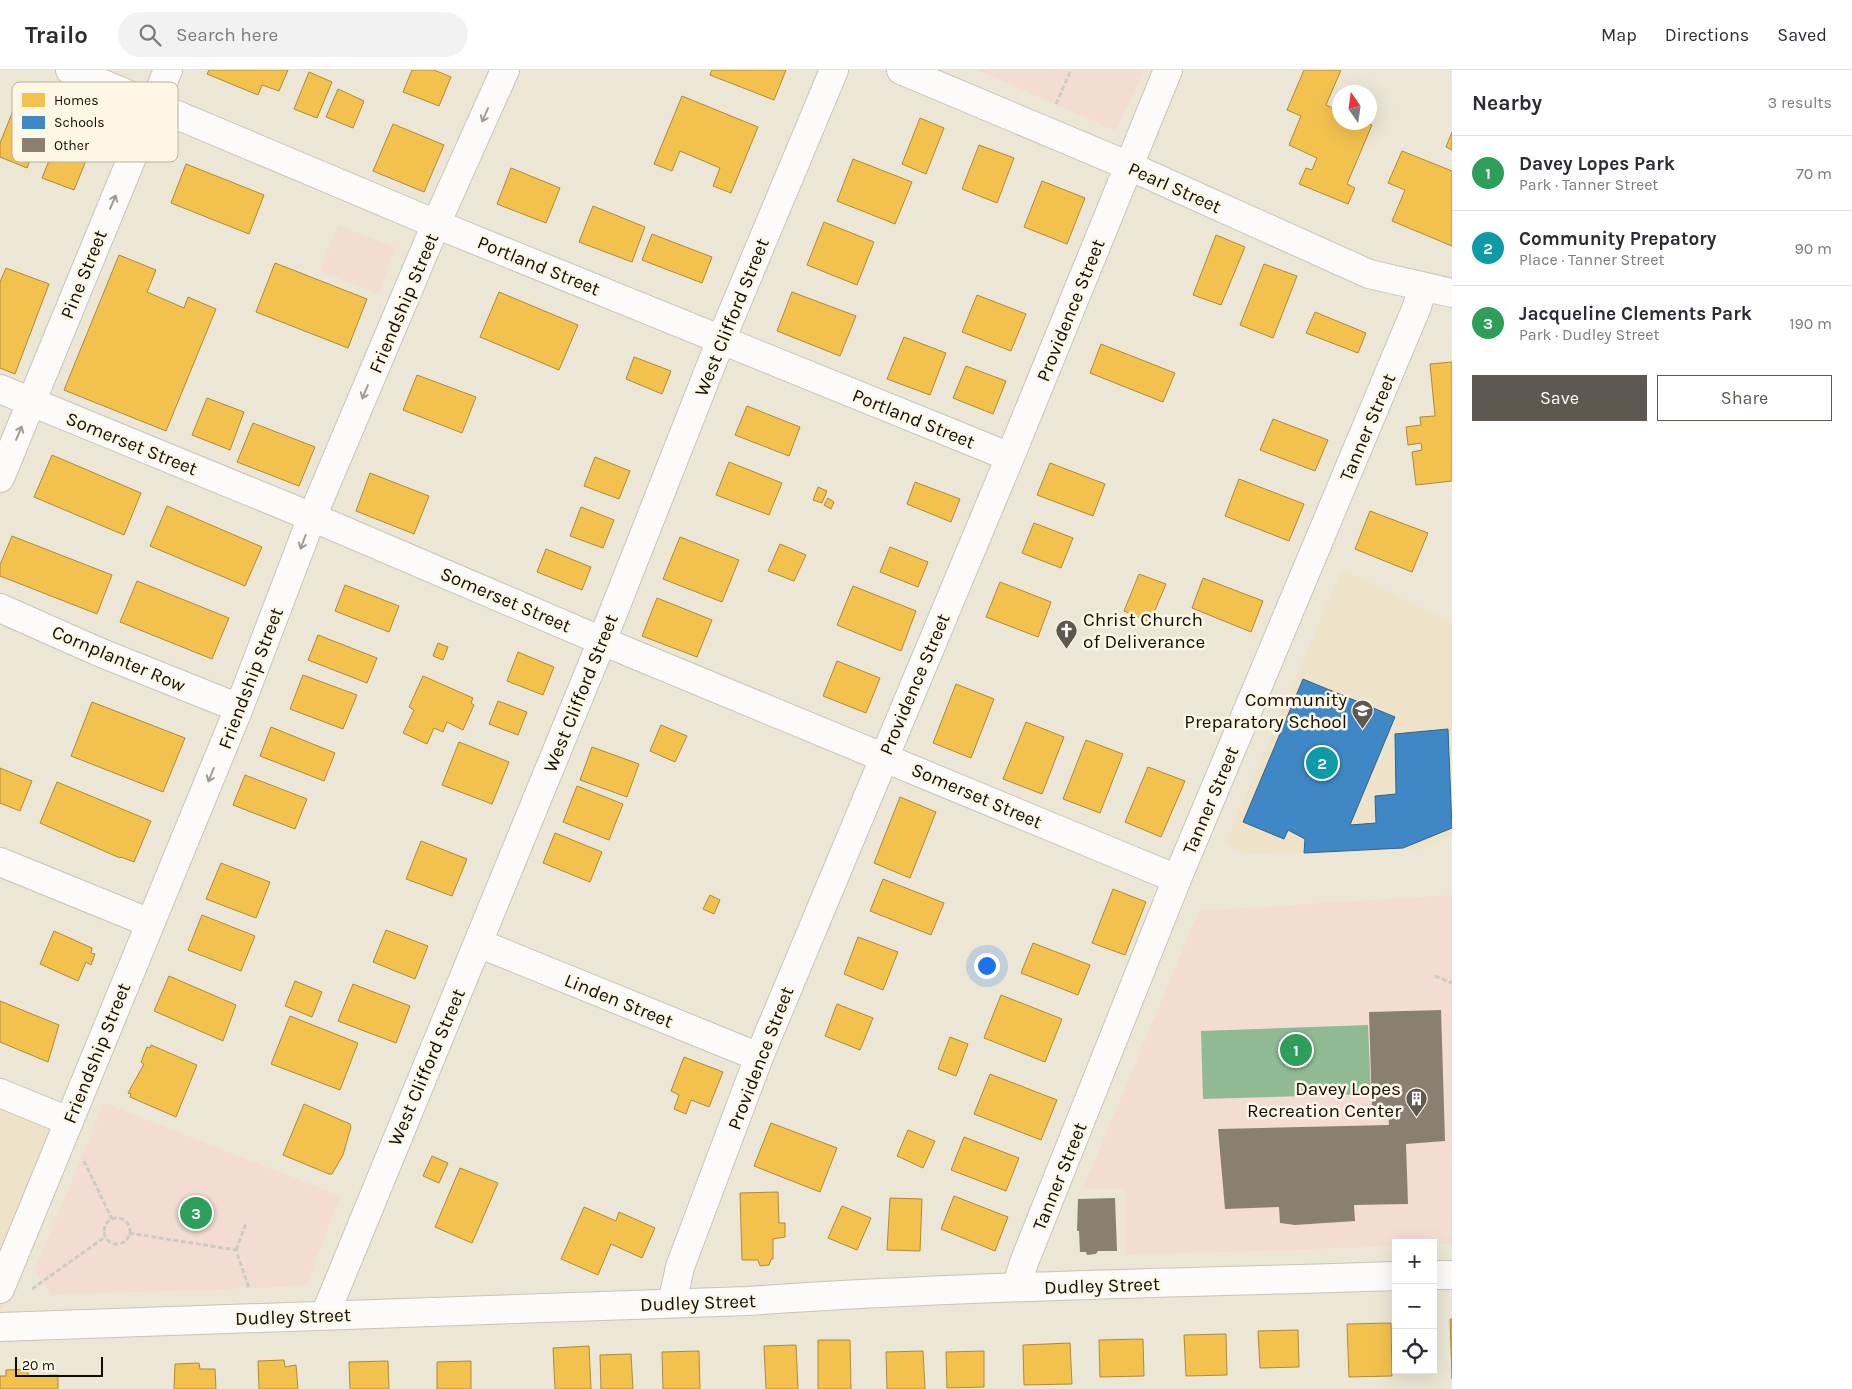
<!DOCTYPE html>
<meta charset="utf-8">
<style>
:root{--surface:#fff;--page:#f2f2f3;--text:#2b2b33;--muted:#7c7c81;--line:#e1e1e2;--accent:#5e594e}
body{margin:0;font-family:Karla,sans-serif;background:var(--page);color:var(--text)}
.controls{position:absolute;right:15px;bottom:15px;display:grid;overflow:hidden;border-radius:0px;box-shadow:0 5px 20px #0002}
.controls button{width:45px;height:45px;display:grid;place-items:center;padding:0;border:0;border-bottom:1px solid var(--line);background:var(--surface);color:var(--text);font:25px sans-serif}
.compass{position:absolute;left:1332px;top:15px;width:45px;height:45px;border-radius:50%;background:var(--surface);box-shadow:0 5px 20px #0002;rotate:347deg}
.scale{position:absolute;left:15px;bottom:12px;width:88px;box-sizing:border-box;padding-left:5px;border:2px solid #110d05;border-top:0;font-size:14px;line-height:18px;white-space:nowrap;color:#110d05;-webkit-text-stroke:4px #fef7e6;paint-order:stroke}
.you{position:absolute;left:986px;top:895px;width:18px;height:18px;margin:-12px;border:4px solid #fff;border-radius:50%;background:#1a73e8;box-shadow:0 0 0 8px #1a73e833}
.badge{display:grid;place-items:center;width:32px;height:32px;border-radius:50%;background:var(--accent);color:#fff;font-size:16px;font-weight:700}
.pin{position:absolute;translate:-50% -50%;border:2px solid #fff;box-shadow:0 1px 5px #0006}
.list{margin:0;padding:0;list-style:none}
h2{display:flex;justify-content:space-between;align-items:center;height:65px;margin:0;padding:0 20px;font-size:21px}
h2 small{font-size:16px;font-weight:400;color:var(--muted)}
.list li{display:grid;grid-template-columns:32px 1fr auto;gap:15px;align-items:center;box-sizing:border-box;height:75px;padding:0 20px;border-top:1px solid var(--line)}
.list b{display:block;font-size:19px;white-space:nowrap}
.list p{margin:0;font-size:16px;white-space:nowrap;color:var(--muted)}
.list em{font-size:16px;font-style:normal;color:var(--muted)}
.actions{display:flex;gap:10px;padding:15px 20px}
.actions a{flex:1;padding:11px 0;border:1px solid var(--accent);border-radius:0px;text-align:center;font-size:18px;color:var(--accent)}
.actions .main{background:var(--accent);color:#fff}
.icon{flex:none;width:28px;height:28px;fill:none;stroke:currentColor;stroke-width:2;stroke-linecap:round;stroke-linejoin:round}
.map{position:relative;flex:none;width:1452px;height:1319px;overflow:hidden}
header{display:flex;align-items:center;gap:30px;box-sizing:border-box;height:70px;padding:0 25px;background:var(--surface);border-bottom:1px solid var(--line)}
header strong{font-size:24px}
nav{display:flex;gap:28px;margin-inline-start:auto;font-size:18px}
.search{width:350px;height:45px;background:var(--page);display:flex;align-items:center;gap:12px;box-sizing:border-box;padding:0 18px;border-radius:28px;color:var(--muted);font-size:19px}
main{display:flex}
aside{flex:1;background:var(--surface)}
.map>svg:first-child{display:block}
.built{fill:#eee3c8}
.green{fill:#f3dcd1}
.water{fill:#90ba94}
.homes{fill:#f2c14e;stroke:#ae8b38}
.schools{fill:#3f88c5;stroke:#31638b}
.building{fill:#8a8071}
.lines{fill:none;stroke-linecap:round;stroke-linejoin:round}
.minor-casing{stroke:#c9c4b7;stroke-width:30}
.tertiary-casing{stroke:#c9c4b7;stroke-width:30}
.path{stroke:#cecbc6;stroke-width:3;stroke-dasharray:5 2.5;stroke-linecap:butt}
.minor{stroke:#fcfbf9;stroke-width:28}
.tertiary{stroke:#fcfbf9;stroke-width:28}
.oneway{stroke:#9e9c97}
.labels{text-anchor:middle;stroke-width:5;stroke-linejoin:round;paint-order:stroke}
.street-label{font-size:19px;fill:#110d05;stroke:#fef7e6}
.poi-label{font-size:19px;fill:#110d05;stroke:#fef7e6;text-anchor:end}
.key{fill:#fef7e6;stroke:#b7b1a2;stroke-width:1}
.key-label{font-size:14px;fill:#110d05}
</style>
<header>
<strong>Trailo</strong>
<div class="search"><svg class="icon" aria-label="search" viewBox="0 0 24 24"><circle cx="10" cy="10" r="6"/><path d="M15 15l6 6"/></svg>Search here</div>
<nav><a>Map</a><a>Directions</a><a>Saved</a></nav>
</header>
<main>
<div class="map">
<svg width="1452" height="1319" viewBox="0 0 1452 1319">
<rect width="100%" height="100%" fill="#ece6d6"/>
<path class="built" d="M 1342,499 L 1452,553 L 1452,765 L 1422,779 L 1245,784 L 1225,774 Z
M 0,1027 L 70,1061 L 0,1243 Z"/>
<path class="green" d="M 978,0 L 1144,0 L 1116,61 Z
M 338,155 L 396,178 L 378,224 L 320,201 Z
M 1452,825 L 1452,1174 L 1396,1173 L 1396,1176 L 1126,1185 L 1125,1119 L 1083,1119 L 1199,841 Z
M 104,1033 L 340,1126 L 306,1216 L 52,1225 L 35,1200 Z"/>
<path class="water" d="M 1368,955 L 1371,1024 L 1203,1029 L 1201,961 Z"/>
<path class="homes" d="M 209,0 L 288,0 L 279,21 L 262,15 L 258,25 L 207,4 Z
M 412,0 L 434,0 L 451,7 L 439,36 L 403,22 Z
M 712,0 L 786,0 L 774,30 L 710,5 Z
M 1304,0 L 1341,0 L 1326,35 L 1340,41 L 1340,52 L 1366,52 L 1372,55 L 1347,114 L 1355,118 L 1348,134 L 1299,114 L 1306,98 L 1312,100 L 1317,88 L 1289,75 L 1301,46 L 1287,40 Z
M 309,2 L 332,12 L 317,48 L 294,39 Z
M 338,19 L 364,31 L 353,58 L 326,47 Z
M 19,26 L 51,38 L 27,98 L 0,87 L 0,73 Z
M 682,26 L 758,57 L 731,123 L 713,116 L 720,98 L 680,81 L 672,101 L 654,94 Z
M 66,48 L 98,61 L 74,120 L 42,108 Z
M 920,48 L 944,58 L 926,104 L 902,94 Z
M 393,54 L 444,75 L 424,122 L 373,101 Z
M 1452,62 L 1452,80 L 1446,77 Z
M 979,75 L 1014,88 L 997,133 L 962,119 Z
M 1402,81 L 1452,101 L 1452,176 L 1392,151 L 1405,120 L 1388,113 Z
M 853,89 L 912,112 L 895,154 L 837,131 Z
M 186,94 L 264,125 L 249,164 L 171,133 Z
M 511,98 L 560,118 L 546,153 L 497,134 Z
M 1042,111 L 1085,128 L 1067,174 L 1024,157 Z
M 593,136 L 645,157 L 632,192 L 579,172 Z
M 824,152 L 874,172 L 857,215 L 807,195 Z
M 652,164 L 712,187 L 702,213 L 642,190 Z
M 1216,165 L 1245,177 L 1221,235 L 1193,225 Z
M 119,185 L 156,200 L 147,222 L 184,238 L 188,227 L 216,239 L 166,361 L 64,320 Z
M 275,193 L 367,229 L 348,278 L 256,242 Z
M 1264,194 L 1297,206 L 1273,268 L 1240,255 Z
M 6,198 L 49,214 L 15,304 L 0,298 L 0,212 Z
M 499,222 L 578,255 L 559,300 L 480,267 Z
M 792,222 L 856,246 L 840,286 L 777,261 Z
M 977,225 L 1026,244 L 1011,281 L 962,262 Z
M 1315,242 L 1366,263 L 1358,283 L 1306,263 Z
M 904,267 L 946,283 L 930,325 L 887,309 Z
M 1101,274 L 1175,303 L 1163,332 L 1090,303 Z
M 634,287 L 671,301 L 662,324 L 626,309 Z
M 1452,292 L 1452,411 L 1416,415 L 1412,382 L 1422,380 L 1421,373 L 1408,375 L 1406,357 L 1421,355 L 1420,347 L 1435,346 L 1430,294 Z
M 966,296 L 1006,311 L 993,344 L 953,328 Z
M 417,305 L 476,327 L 462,363 L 403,340 Z
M 207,328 L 244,342 L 230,380 L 192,365 Z
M 747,336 L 800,357 L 789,386 L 735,365 Z
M 1273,349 L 1328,370 L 1315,401 L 1260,380 Z
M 253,353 L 315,377 L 299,416 L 237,392 Z
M 52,385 L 141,423 L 124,465 L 34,427 Z
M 595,387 L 630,401 L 619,429 L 584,416 Z
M 729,392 L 782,413 L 769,445 L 716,425 Z
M 1050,393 L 1105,414 L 1093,446 L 1037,425 Z
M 370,403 L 429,426 L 414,464 L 356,441 Z
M 1239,409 L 1304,434 L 1289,471 L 1225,446 Z
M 915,412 L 960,429 L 951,452 L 907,434 Z
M 818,417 L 827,421 L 822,433 L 813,430 Z
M 828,428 L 834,432 L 831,439 L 824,435 Z
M 167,436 L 262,477 L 245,516 L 150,476 Z
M 581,437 L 614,450 L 603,478 L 570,466 Z
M 1370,441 L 1428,463 L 1412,502 L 1355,479 Z
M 1034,453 L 1073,468 L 1061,498 L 1022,483 Z
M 12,466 L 112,505 L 97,544 L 0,506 L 0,495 Z
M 680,467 L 739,490 L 722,532 L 663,509 Z
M 780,474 L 806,485 L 794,511 L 768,501 Z
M 890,477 L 928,492 L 918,517 L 880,502 Z
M 546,479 L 591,497 L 582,520 L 537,502 Z
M 1139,504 L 1166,514 L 1150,552 L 1124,541 Z
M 1203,508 L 1263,531 L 1251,562 L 1192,538 Z
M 137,511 L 229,548 L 212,589 L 120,552 Z
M 1000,512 L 1051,532 L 1038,567 L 986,547 Z
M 345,515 L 399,536 L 389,562 L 335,541 Z
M 853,516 L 916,541 L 901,581 L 837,555 Z
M 657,528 L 712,550 L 697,587 L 642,566 Z
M 318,565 L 377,588 L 367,613 L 308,590 Z
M 438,573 L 448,577 L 443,590 L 433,586 Z
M 518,582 L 554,597 L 543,625 L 507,611 Z
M 837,591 L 880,608 L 866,643 L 823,626 Z
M 303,605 L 357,625 L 343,659 L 290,639 Z
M 423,606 L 473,628 L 471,633 L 474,635 L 463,660 L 447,652 L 443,662 L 434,658 L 427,674 L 403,663 L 414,640 L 409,637 Z
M 956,614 L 994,629 L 971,688 L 933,673 Z
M 498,631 L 527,642 L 518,665 L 489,654 Z
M 92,632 L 185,668 L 163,722 L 71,686 Z
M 1026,652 L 1064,667 L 1042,724 L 1003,709 Z
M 661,655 L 687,666 L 675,692 L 650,681 Z
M 271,657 L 335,683 L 324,711 L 260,686 Z
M 1086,670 L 1123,684 L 1100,743 L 1063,729 Z
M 459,672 L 509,692 L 492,734 L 442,715 Z
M 592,677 L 639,694 L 627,727 L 580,710 Z
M 1148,697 L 1185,711 L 1161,767 L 1125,752 Z
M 0,698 L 32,711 L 20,741 L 0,733 Z
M 245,705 L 307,729 L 295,759 L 233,735 Z
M 57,712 L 151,751 L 134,792 L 121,787 L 120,788 L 40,753 Z
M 577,716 L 623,734 L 609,770 L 563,752 Z
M 900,727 L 936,742 L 910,808 L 874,793 Z
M 555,763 L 602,782 L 590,812 L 543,793 Z
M 421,771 L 467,789 L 452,826 L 406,809 Z
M 221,793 L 270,812 L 256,848 L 206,829 Z
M 883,809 L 944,833 L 931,865 L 870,841 Z
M 1113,819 L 1146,832 L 1125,885 L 1092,873 Z
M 710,825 L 720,830 L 714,844 L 703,839 Z
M 202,845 L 255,866 L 241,901 L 188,880 Z
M 386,860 L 428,876 L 415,909 L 373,892 Z
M 54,861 L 92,878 L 91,883 L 95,884 L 91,895 L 86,892 L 78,911 L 40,894 Z
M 858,867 L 898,882 L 883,920 L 844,904 Z
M 1033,873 L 1090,895 L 1078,925 L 1021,903 Z
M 169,906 L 236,935 L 223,971 L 154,941 Z
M 295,911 L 322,922 L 312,947 L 285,936 Z
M 353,914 L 410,936 L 396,973 L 338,951 Z
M 1001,925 L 1062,949 L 1045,992 L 984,968 Z
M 0,931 L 59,955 L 48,992 L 0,972 Z
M 837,934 L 873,948 L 860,980 L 825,966 Z
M 290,946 L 358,973 L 340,1020 L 271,994 Z
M 950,967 L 968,974 L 956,1006 L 938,999 Z
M 151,975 L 197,995 L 176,1047 L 130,1027 L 131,1024 L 128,1023 L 144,994 L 141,992 L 147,977 L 150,978 Z
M 684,987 L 723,1002 L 709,1037 L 691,1030 L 686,1044 L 674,1039 L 679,1025 L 671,1021 Z
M 990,1004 L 1057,1030 L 1041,1070 L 974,1044 Z
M 304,1034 L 350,1054 L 351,1057 L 343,1085 L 332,1104 L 329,1104 L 283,1085 Z
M 771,1053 L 837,1078 L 820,1122 L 754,1096 Z
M 908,1060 L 935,1071 L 923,1098 L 897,1086 Z
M 964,1067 L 1019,1088 L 1006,1121 L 951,1100 Z
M 432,1086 L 448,1093 L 439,1113 L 423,1106 Z
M 460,1098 L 498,1113 L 472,1173 L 435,1157 Z
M 778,1122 L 779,1153 L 785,1153 L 785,1167 L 773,1169 L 773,1189 L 771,1189 L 769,1195 L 760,1196 L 758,1190 L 742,1190 L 740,1123 Z
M 954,1126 L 1008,1147 L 995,1181 L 941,1159 Z
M 890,1128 L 922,1129 L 920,1181 L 887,1180 Z
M 842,1136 L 871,1148 L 857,1180 L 828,1168 Z
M 584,1137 L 616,1151 L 619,1142 L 655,1158 L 642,1188 L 611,1174 L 598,1205 L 561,1189 Z
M 1450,1249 L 1452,1249 L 1452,1309 Z
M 1391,1253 L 1392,1306 L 1349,1307 L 1347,1254 Z
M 1298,1260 L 1299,1297 L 1260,1298 L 1258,1261 Z
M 1226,1264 L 1227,1305 L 1186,1306 L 1184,1265 Z
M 1143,1269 L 1144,1306 L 1100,1307 L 1099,1270 Z
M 818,1270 L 850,1270 L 851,1319 L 818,1319 Z
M 1070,1273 L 1072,1314 L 1024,1315 L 1023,1275 Z
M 796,1275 L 798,1319 L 766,1319 L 764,1276 Z
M 589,1276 L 591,1319 L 555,1319 L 553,1278 Z
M 699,1281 L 700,1319 L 663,1319 L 662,1282 Z
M 923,1281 L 925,1319 L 887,1319 L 886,1282 Z
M 984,1281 L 984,1317 L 947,1318 L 946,1282 Z
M 631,1284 L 633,1319 L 601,1319 L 600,1285 Z
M 284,1290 L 285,1297 L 296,1295 L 298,1319 L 259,1319 L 258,1291 Z
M 388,1291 L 389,1319 L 350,1319 L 349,1292 Z
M 471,1291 L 471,1319 L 437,1319 L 437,1292 Z
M 199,1293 L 200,1299 L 215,1299 L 216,1319 L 174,1319 L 175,1294 Z
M 28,1299 L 28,1306 L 58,1305 L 58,1319 L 0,1319 L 0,1306 L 6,1306 L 6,1300 Z"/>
<path class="schools" d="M 1303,609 L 1395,647 L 1350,755 L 1376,753 L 1375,726 L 1396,724 L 1395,664 L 1448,659 L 1452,758 L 1403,778 L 1304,783 L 1305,769 L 1288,760 L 1284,769 L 1243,752 Z"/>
<path class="building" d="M 1441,940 L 1445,1071 L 1406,1074 L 1408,1134 L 1354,1135 L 1355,1151 L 1295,1155 L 1280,1153 L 1279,1137 L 1225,1139 L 1218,1059 L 1389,1055 L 1388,1041 L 1372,1039 L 1369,942 Z
M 1115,1128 L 1117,1181 L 1098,1181 L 1096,1184 L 1087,1185 L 1086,1182 L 1080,1182 L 1079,1161 L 1077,1161 L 1078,1129 Z"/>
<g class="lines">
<defs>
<path id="minor" d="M 70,0 L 436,154 L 1010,387
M 901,0 L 1129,96 L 1369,204 L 1452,223
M 0,319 L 312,447 L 602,571 L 1177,809
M 0,408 L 168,0
M 0,538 L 99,582 L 239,638
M 0,792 L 150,853
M 478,873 L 759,987
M 1016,1217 L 1025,1190 L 1177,809 L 1416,239 L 1423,218
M 0,1219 L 239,638 L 312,447 L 436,154 L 505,0
M 672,1233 L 680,1197 L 759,987 L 1010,387 L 1168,0
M 325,1245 L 602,571 L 721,270 L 834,0"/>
<path id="tertiary" d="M 0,1023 L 68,1051
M 1433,1205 L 1452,1205
M 0,1257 L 748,1231 C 963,1216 1180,1213 1396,1206"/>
</defs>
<use href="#minor" class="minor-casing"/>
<use href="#tertiary" class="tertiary-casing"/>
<path class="path" d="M 1056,34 L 1071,0
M 1435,906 L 1452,913
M 84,1091 L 112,1149
M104 1161a13 13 0 1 1 26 0a13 13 0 1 1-26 0Z
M 129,1163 L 236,1180 L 249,1218
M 236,1180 L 246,1153
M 32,1219 L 105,1167"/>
<use href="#minor" class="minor"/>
<use href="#tertiary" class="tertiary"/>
</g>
<defs><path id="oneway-shaft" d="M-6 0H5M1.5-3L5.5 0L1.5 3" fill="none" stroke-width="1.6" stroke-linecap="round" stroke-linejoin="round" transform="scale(1.25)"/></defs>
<g class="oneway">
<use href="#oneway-shaft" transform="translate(485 45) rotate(114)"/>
<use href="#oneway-shaft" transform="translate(113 132) rotate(-67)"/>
<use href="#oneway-shaft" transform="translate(365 322) rotate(113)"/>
<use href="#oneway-shaft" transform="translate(19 363) rotate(-67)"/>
<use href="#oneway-shaft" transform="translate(303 472) rotate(111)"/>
<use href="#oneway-shaft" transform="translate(211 705) rotate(112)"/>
</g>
<defs>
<symbol id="church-pin" viewBox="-11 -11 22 30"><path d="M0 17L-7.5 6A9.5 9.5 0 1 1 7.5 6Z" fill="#5e594e" stroke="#fef7e6"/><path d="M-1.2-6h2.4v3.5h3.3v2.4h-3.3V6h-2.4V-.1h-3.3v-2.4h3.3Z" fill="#fff"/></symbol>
<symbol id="school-pin" viewBox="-11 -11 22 30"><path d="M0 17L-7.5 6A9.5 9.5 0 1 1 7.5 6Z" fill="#5e594e" stroke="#fef7e6"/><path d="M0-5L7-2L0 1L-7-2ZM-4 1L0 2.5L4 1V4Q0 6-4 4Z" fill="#fff"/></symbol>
<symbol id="building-pin" viewBox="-11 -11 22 30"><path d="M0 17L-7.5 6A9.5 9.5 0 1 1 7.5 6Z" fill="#5e594e" stroke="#fef7e6"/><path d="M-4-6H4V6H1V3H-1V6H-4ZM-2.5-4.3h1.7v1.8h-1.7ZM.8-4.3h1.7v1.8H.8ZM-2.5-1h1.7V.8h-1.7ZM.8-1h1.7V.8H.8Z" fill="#fff"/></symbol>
</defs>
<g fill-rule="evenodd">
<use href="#church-pin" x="1054" y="548" width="25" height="34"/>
<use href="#school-pin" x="1350" y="628" width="25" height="34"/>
<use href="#building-pin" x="1404" y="1016" width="25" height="34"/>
</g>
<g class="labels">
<g class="street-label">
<text transform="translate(1175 117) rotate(24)" y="7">Pearl Street</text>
<text transform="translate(539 195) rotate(22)" y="7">Portland Street</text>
<text transform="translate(83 204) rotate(-68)" y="7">Pine Street</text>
<text transform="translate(403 233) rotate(-67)" y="7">Friendship Street</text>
<text transform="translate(1070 240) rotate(-68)" y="7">Providence Street</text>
<text transform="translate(731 247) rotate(-68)" y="7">West Clifford Street</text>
<text transform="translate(914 348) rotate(22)" y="7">Portland Street</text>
<text transform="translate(1367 357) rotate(-67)" y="7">Tanner Street</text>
<text transform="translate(132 373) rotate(22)" y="7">Somerset Street</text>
<text transform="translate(506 529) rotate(23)" y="7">Somerset Street</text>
<text transform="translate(119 588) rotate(23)" y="7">Cornplanter Row</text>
<text transform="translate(250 608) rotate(-69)" y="7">Friendship Street</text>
<text transform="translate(914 614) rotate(-67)" y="7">Providence Street</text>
<text transform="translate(580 623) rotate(-68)" y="7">West Clifford Street</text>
<text transform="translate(977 725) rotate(23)" y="7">Somerset Street</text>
<text transform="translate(1210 730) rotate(-67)" y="7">Tanner Street</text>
<text transform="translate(619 930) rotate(22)" y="7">Linden Street</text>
<text transform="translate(96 983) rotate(-68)" y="7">Friendship Street</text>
<text transform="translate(760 988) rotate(-69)" y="7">Providence Street</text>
<text transform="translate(426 997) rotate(-67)" y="7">West Clifford Street</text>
<text transform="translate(1059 1106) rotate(-68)" y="7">Tanner Street</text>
<text transform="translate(1102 1215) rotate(-2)" y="7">Dudley Street</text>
<text transform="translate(698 1232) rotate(-2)" y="7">Dudley Street</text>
<text transform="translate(293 1246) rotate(-2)" y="7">Dudley Street</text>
</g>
<g class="poi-label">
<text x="1083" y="556" text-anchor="start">Christ Church<tspan x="1083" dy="22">of Deliverance</tspan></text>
<text x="1347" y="636">Community<tspan x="1347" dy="22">Preparatory School</tspan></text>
<text x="1401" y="1025">Davey Lopes<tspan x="1401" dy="22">Recreation Center</tspan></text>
</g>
</g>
<rect x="12" y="12" width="166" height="80" rx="8" class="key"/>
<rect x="22" y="23" width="23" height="14" fill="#f2c14e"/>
<rect x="22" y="46" width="23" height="13" fill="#3f88c5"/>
<rect x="22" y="68" width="23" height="14" fill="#8a8071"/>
<g class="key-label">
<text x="54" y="35">Homes</text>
<text x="54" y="57">Schools</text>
<text x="54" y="80">Other</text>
</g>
</svg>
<div class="controls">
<button>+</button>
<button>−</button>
<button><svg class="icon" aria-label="locate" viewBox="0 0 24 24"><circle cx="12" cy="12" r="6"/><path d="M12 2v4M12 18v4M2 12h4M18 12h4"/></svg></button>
</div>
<svg class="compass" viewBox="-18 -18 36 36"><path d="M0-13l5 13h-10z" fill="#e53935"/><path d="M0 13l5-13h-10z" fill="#7c7c81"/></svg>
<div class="scale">20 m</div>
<div class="you"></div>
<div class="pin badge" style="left:1296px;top:980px;background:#2e9e5b">1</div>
<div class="pin badge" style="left:1322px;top:693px;background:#0f9aa8">2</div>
<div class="pin badge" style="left:196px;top:1143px;background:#2e9e5b">3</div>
</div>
<aside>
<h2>Nearby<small>3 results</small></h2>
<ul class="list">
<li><span class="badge" style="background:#2e9e5b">1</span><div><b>Davey Lopes Park</b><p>Park · Tanner Street</p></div><em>70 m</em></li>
<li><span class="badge" style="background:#0f9aa8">2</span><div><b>Community Prepatory</b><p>Place · Tanner Street</p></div><em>90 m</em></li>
<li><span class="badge" style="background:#2e9e5b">3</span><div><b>Jacqueline Clements Park</b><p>Park · Dudley Street</p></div><em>190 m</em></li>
</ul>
<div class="actions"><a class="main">Save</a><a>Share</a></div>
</aside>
</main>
